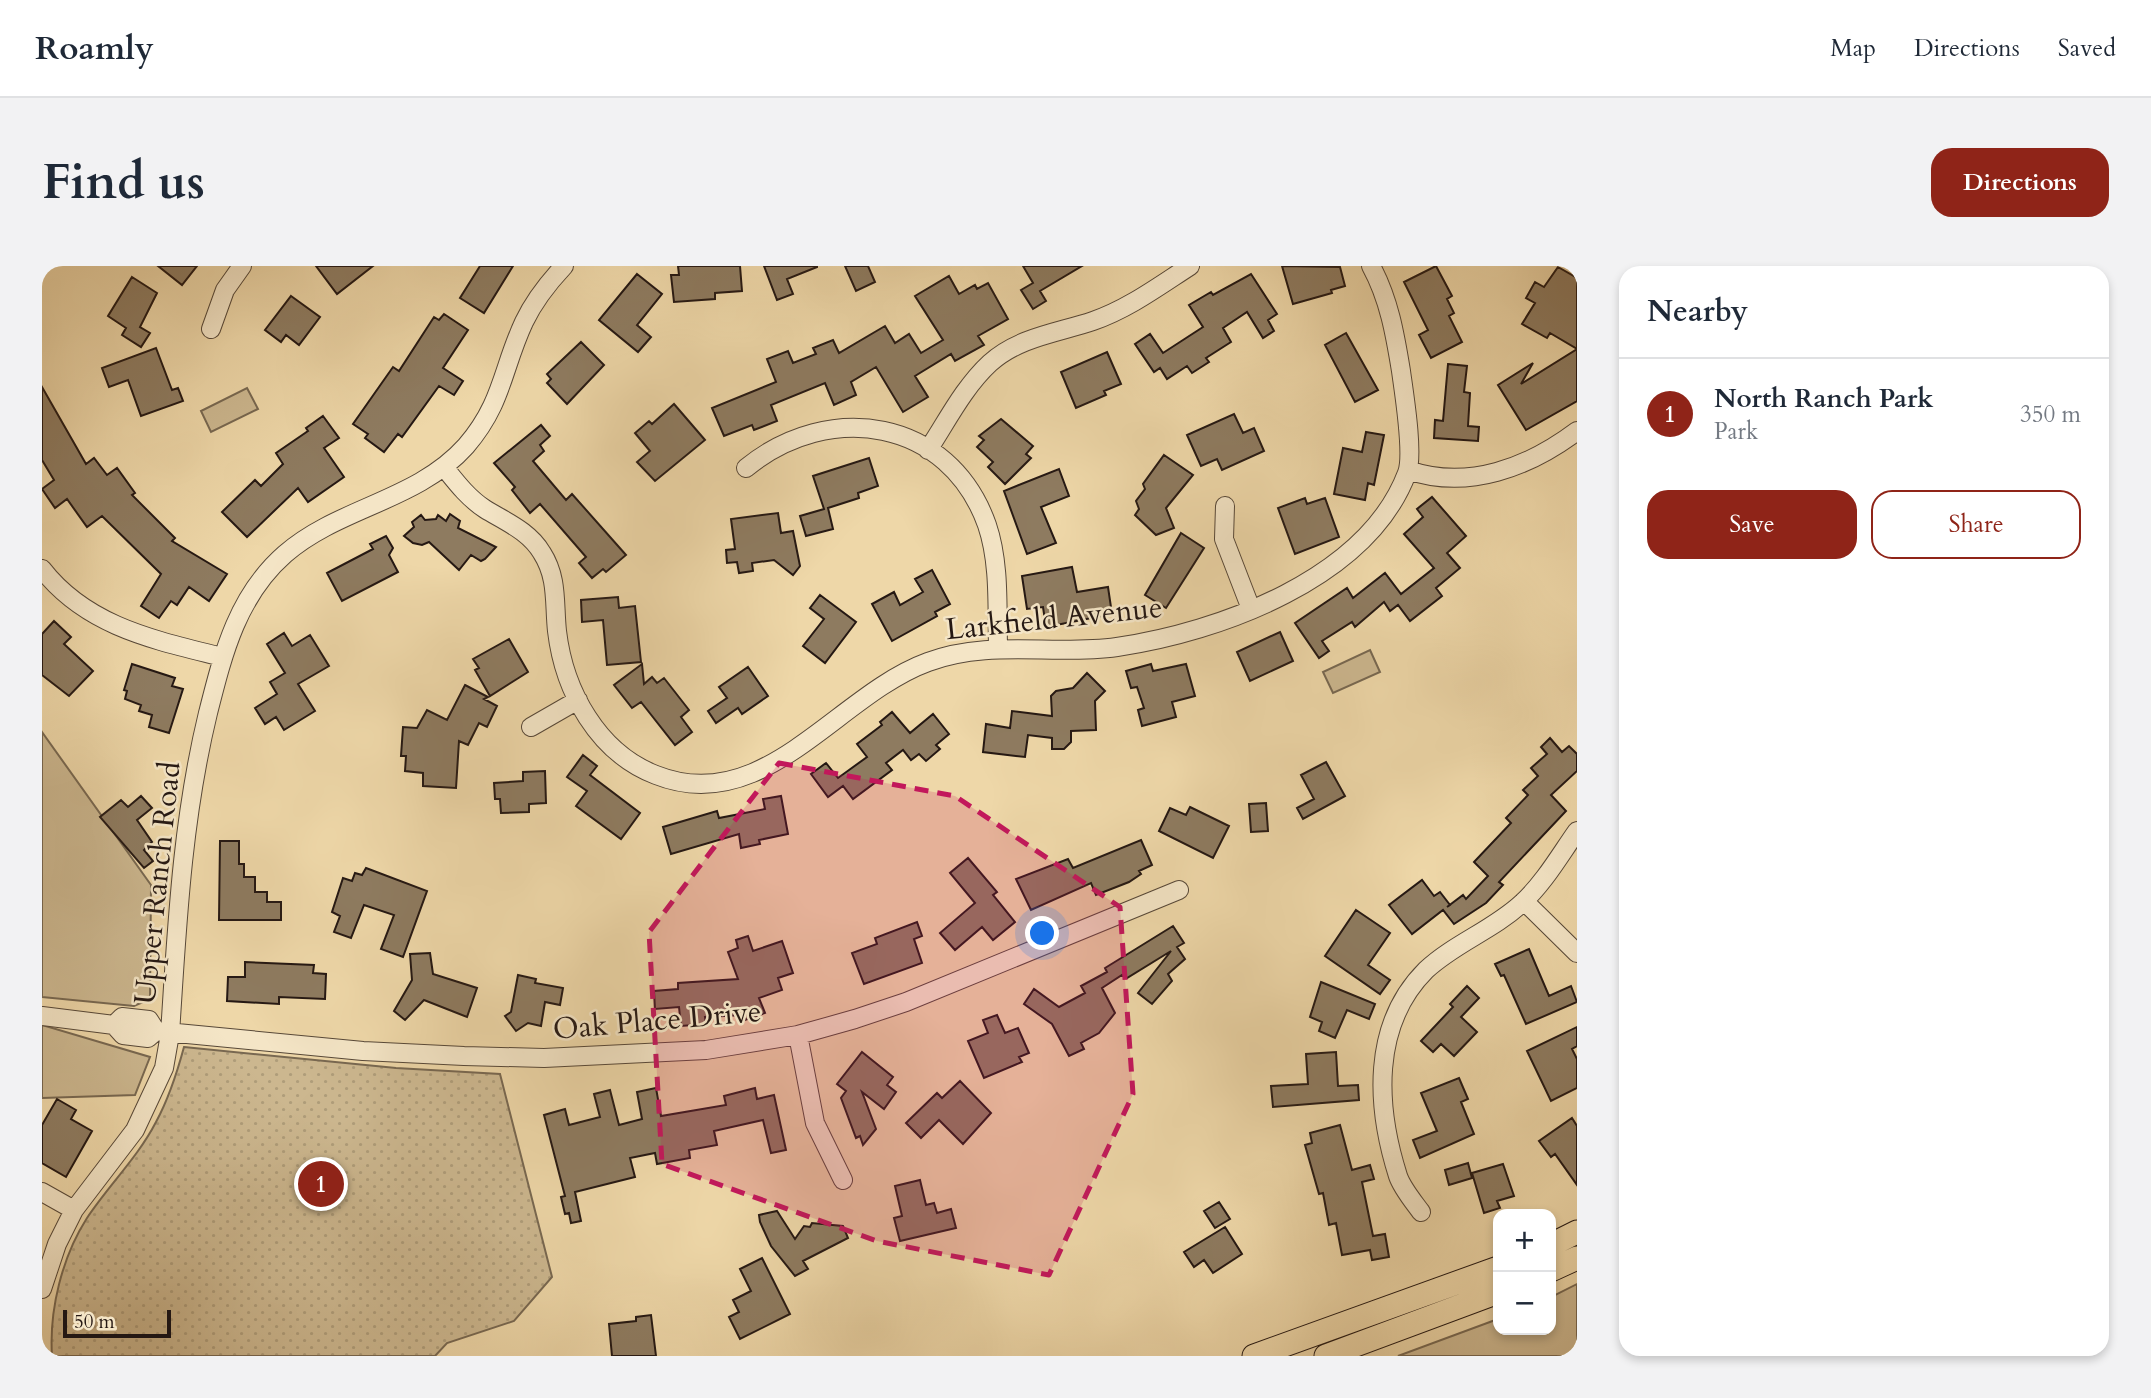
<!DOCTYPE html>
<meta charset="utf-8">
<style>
:root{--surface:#fff;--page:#f2f2f3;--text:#1f2937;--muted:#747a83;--line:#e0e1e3;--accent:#8f2418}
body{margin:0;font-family:Cardo,serif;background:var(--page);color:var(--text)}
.controls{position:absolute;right:21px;bottom:21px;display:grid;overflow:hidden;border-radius:14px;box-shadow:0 4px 10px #0003}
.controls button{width:63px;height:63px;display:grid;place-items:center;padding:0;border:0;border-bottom:2px solid var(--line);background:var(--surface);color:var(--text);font:35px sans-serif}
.scale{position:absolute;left:21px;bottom:18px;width:108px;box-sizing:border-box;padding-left:7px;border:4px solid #251813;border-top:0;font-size:19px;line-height:24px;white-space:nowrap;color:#251813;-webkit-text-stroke:5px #f4e5c6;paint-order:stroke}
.you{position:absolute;left:1001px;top:668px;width:24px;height:24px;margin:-18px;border:5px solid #fff;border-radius:50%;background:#1a73e8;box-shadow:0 0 0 10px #1a73e833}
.badge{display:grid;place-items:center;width:46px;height:46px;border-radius:50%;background:var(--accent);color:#fff;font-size:23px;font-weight:700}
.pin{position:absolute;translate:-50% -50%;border:4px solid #fff;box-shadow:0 2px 7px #0006}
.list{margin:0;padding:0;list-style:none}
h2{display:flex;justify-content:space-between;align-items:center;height:91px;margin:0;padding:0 28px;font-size:30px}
h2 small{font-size:23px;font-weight:400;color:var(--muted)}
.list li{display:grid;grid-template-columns:46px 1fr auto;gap:21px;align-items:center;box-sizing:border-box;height:112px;padding:0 28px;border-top:2px solid var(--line)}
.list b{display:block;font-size:26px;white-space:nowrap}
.list p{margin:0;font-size:23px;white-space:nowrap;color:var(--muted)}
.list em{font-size:23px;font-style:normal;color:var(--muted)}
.actions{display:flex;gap:14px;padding:21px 28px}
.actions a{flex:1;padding:16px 0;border:2px solid var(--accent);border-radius:21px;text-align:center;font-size:24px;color:var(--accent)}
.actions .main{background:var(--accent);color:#fff}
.map{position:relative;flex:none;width:1535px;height:1090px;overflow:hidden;border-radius:21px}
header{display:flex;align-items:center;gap:42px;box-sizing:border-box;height:98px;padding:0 35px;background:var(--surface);border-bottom:2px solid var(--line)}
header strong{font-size:33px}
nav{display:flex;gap:38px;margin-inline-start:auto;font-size:24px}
.intro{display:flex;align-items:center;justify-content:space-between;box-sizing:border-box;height:168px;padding:0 42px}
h1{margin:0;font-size:49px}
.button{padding:18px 32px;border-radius:21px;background:var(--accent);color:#fff;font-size:24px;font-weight:700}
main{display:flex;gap:42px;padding:0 42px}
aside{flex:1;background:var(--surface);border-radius:21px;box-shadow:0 4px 10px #0003}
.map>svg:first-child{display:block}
.grass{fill:#ccb78f;stroke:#786851;stroke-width:2}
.park{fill:url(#park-dots);stroke:#786851;stroke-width:2}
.building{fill:#8e7b60;stroke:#251813;stroke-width:2}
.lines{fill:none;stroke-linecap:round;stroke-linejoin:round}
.minor-casing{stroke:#574838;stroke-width:20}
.major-casing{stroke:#251813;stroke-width:25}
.minor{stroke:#f4e5c6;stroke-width:18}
.major{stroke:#eed7a8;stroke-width:23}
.marked{fill:#c2185b;fill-opacity:0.2;stroke:#c2185b;stroke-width:5;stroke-dasharray:14 9;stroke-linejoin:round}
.labels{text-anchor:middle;stroke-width:5;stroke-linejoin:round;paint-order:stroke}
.street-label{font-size:30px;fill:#251813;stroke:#f4e5c6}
</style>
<header>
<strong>Roamly</strong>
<nav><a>Map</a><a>Directions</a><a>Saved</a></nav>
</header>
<div class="intro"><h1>Find us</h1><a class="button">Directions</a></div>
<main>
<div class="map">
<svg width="1535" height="1090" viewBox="0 0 1535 1090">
<defs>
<pattern id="park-dots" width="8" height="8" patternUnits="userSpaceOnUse" patternTransform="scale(1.75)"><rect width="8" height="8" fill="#ccb78f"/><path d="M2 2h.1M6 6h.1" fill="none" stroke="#af9d7a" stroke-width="1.8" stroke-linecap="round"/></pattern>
</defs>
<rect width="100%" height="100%" fill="#eed7a8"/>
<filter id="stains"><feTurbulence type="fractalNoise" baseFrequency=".00286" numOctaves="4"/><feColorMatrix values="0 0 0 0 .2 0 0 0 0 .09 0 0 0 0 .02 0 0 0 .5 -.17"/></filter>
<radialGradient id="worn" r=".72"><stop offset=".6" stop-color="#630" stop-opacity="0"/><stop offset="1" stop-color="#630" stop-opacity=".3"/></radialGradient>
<path class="grass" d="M 205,122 L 216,143 L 169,166 L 159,145 Z
M 1328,384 L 1338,406 L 1291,427 L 1281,406 Z
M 0,466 L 109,619 L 108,733 L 92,740 L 0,731 Z
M 0,759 L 108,791 L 93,829 L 0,832 Z
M 1535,1018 L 1535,1090 L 1356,1090 L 1456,1053 L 1456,1064 L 1509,1064 L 1509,1031 Z"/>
<path class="park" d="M 142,781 L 354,802 L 458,808 L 510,1011 L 472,1055 L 405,1077 L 393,1090 L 10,1090 C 7,1044 20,991 45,952 C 67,919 96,891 114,856 C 127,832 135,807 142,781 Z"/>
<path class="building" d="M 116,0 L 155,0 L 140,19 Z
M 274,0 L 331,0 L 295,28 Z
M 438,0 L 471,0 L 442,47 L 418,32 Z
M 636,0 L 698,0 L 700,25 L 673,27 L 673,33 L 632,36 L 629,9 L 637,9 Z
M 722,0 L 775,0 L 775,1 L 745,13 L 751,28 L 735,34 Z
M 803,0 L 826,0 L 833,16 L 814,25 Z
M 981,0 L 1040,0 L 998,25 L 1004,35 L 991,43 L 979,24 L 991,17 Z
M 1240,0 L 1298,1 L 1303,20 L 1289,24 L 1290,27 L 1251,38 Z
M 1394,0 L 1410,30 L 1405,33 L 1412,47 L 1407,50 L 1420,76 L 1389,92 L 1377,69 L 1386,64 L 1362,16 Z
M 1516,1 L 1535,12 L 1535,135 L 1484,164 L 1456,119 L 1491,97 L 1479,118 L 1535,83 L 1508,67 L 1505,72 L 1480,58 L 1493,37 L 1484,32 L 1493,16 L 1502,21 Z
M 595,8 L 620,28 L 595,59 L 609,71 L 596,86 L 557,54 Z
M 1209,8 L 1235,48 L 1226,54 L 1232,65 L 1221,72 L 1205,46 L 1181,62 L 1189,76 L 1164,92 L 1167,96 L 1150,107 L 1145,100 L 1125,113 L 1118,102 L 1112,106 L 1093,78 L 1108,68 L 1121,87 L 1161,61 L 1147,39 L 1169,26 L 1171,29 Z
M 907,10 L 917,28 L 933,19 L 935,23 L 946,17 L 966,53 L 936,70 L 942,79 L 913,95 L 909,88 L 873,110 L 886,131 L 861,146 L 834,101 L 809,116 L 814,129 L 792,139 L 783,117 L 729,139 L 735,155 L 712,164 L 710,159 L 682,170 L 670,142 L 734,116 L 725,93 L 746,85 L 751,97 L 774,88 L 771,82 L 791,74 L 797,87 L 843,60 L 853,77 L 867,68 L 879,87 L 901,74 L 873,30 Z
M 90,11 L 115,27 L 98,61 L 108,67 L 99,81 L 80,69 L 84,62 L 66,50 Z
M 249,30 L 278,51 L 257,79 L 244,69 L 239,76 L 223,64 Z
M 402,48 L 426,64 L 401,102 L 421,115 L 412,129 L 397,120 L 360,171 L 356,168 L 342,186 L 323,172 L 326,168 L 311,158 L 351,101 L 357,105 L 392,51 L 397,54 Z
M 1304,67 L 1336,124 L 1313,136 L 1283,79 Z
M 539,76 L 562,99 L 525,138 L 505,117 L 509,113 L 505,108 Z
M 114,82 L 130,124 L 136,122 L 141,135 L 99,150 L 86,114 L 67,121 L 60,102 Z
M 1065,86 L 1079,118 L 1062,125 L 1064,129 L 1034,142 L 1019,106 Z
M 1406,98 L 1425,100 L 1422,126 L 1428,127 L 1426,160 L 1437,161 L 1436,175 L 1392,172 L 1393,154 L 1401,155 Z
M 0,121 L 44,198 L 52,192 L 65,209 L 75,202 L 93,227 L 90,229 L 133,272 L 130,275 L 185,308 L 167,335 L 147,321 L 135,339 L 129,335 L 117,352 L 99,340 L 119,308 L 60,250 L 45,261 L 25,233 L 13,242 L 0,223 L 12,214 L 0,194 Z
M 632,138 L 663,174 L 613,215 L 595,196 L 608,185 L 593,167 L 607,155 L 610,158 Z
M 1192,148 L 1201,167 L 1212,162 L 1222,185 L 1180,204 L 1175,193 L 1159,200 L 1145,169 Z
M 281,150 L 297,172 L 282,182 L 302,211 L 266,236 L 256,222 L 205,271 L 180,246 L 213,214 L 219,220 L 241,198 L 234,187 L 266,165 L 264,162 Z
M 959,153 L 991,180 L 984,188 L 989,192 L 963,218 L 946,201 L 951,196 L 935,181 L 942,174 L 937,170 Z
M 499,159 L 508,170 L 498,179 L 502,185 L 491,195 L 524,234 L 530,228 L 584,289 L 564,306 L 561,303 L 550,312 L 537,297 L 544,291 L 498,238 L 488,247 L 470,224 L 473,221 L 452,197 Z
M 1324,166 L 1342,169 L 1332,219 L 1326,217 L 1323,234 L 1292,228 L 1301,182 L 1320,186 Z
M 1122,189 L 1151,209 L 1124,242 L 1132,262 L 1114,269 L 1093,249 L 1097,243 L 1094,235 L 1103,223 L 1101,218 Z
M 827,192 L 836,220 L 816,227 L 817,232 L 786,242 L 791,263 L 764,270 L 758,250 L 782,243 L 771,210 Z
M 1017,203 L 1027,230 L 999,241 L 1014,277 L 985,288 L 962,225 Z
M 1390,231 L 1424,270 L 1405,287 L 1418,302 L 1394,322 L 1400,330 L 1368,355 L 1356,339 L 1348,345 L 1342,336 L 1313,361 L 1310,356 L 1280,375 L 1287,385 L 1277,392 L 1253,357 L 1305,322 L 1311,332 L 1343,307 L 1359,328 L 1392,302 L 1362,268 L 1381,251 L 1375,243 Z
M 1263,232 L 1265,238 L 1283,232 L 1297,271 L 1253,288 L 1236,242 Z
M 736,247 L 739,267 L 751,265 L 758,300 L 751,309 L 732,294 L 710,297 L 711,305 L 697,307 L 695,296 L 685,297 L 684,284 L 693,283 L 689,253 Z
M 408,248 L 418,255 L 416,262 L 454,281 L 443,293 L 439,295 L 429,289 L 417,304 L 387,276 L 380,279 L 371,277 L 362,270 L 372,261 L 370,256 L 379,249 L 383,254 L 394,253 L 396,249 L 404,255 Z
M 1139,267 L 1162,282 L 1124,342 L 1103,329 Z
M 344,270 L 351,282 L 347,289 L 356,306 L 300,335 L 285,307 L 331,283 L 328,278 Z
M 1030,301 L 1035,326 L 1066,321 L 1070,348 L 1004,361 L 1001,341 L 985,343 L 980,310 Z
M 890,304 L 908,338 L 893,346 L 895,350 L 850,375 L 830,338 L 852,326 L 858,339 L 881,326 L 873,313 Z
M 778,329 L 814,356 L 783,397 L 761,380 L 782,353 L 768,342 Z
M 576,331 L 577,342 L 593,340 L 599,396 L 565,399 L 561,354 L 540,356 L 539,334 Z
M 12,355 L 29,371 L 22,378 L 51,405 L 27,430 L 0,409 L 0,368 Z
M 1238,366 L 1251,395 L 1208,415 L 1195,386 Z
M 242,367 L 250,380 L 268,369 L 287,400 L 256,418 L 273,445 L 242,464 L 234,451 L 223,458 L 213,442 L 235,428 L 228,416 L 243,407 L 225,378 Z
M 467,373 L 486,406 L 448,430 L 433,404 L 437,402 L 431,393 Z
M 90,398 L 133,412 L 130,420 L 141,423 L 127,467 L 107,461 L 110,449 L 97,445 L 99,439 L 83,433 L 85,425 L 82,424 Z
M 600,398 L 602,418 L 610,411 L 615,417 L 622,412 L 647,444 L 639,451 L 650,466 L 633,479 L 599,436 L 590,442 L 572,419 Z
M 1109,398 L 1111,405 L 1144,398 L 1153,430 L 1130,436 L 1134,451 L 1100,460 L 1096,444 L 1102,442 L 1095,421 L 1089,422 L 1084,405 Z
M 706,401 L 726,430 L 700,448 L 696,442 L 674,457 L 666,445 L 685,432 L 677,421 Z
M 1045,407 L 1063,425 L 1053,435 L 1054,464 L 1029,465 L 1029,476 L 1022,483 L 1010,483 L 1010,472 L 986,469 L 983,491 L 941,486 L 944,458 L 968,462 L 970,445 L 1010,450 L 1009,430 L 1014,425 L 1031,422 Z
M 423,419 L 446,431 L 442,433 L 455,440 L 445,461 L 437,457 L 426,479 L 417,475 L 414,522 L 381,520 L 381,507 L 363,505 L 364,490 L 359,490 L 361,461 L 375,462 L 385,444 L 405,454 Z
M 850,446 L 868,467 L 891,448 L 907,468 L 894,479 L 898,483 L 884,495 L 877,488 L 869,494 L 861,484 L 844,497 L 850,504 L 811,533 L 801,520 L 786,531 L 769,508 L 784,497 L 796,512 L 825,491 L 815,478 L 840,459 L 838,456 Z
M 1508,472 L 1520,486 L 1527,480 L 1535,488 L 1535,505 L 1509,529 L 1524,545 L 1457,616 L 1461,619 L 1444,637 L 1412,658 L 1401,644 L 1370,668 L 1347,639 L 1380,614 L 1392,630 L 1398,626 L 1408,639 L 1405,641 L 1421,629 L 1424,633 L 1446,610 L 1432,596 L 1469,557 L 1464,552 L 1486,529 L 1481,524 L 1496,510 L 1489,502 L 1505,488 L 1499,481 Z
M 541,489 L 555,500 L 548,509 L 598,547 L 579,573 L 534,540 L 545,525 L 525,511 Z
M 1284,496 L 1303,530 L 1261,553 L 1255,542 L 1272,533 L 1259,509 Z
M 503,505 L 504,537 L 487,538 L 487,546 L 459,547 L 458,533 L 453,533 L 452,517 L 481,515 L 481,506 Z
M 99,530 L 110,542 L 95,554 L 110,576 L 102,584 L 111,595 L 102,602 L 58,551 L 79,534 L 86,541 Z
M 739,530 L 746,568 L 717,574 L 718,578 L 699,582 L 697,568 L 629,588 L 621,561 L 675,545 L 677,552 L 723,543 L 721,533 Z
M 1224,537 L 1226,565 L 1209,566 L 1207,538 Z
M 1148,541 L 1187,560 L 1171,592 L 1117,565 L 1128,542 L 1144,549 Z
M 1099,574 L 1110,599 L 1097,605 L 1099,608 L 1087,616 L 1054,629 L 1049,617 L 989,644 L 974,613 L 1026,593 L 1031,602 Z
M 178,575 L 197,575 L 197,598 L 202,598 L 202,611 L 213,611 L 213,626 L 225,626 L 225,636 L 239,636 L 239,654 L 177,654 Z
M 926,592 L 955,626 L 951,629 L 973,656 L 951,674 L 940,661 L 913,684 L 898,667 L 933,637 L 908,607 Z
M 324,602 L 385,625 L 361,691 L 339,683 L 352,649 L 322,639 L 309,672 L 292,666 L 298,650 L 290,646 L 301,612 L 310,615 L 313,607 L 320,609 Z
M 1314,644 L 1348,667 L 1326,699 L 1348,714 L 1338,728 L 1283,690 Z
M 875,656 L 880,670 L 872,673 L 880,697 L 822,718 L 810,687 L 835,678 L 833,672 Z
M 1131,660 L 1142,677 L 1135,681 L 1143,693 L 1126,708 L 1130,715 L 1110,738 L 1096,727 L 1129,685 L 1085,712 L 1080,709 L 1060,722 L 1073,747 L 1057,767 L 1039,777 L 1042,783 L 1027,790 L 1010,758 L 982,738 L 992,723 L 1017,741 L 1043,727 L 1039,720 L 1065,706 L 1063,702 Z
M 706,670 L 711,685 L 740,675 L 751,707 L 736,712 L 740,724 L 717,732 L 723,747 L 703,754 L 702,749 L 663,751 L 664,758 L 639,760 L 637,741 L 613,743 L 612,725 L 636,723 L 636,717 L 696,713 L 686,686 L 696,682 L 694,674 Z
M 1487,683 L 1507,730 L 1529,720 L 1535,736 L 1484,758 L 1462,709 L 1459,710 L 1453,698 Z
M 388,687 L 391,708 L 435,722 L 425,751 L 382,734 L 363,754 L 352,745 L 370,714 L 368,688 Z
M 203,696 L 272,699 L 271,707 L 284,708 L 283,733 L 237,731 L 237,738 L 185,735 L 186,711 L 203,711 Z
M 476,709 L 494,713 L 493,717 L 521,722 L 518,739 L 503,736 L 499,760 L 486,757 L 474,765 L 463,750 L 469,746 Z
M 1279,716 L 1333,738 L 1327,753 L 1305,744 L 1293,772 L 1277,765 L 1280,756 L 1268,751 Z
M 1425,720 L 1437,732 L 1419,751 L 1435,766 L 1412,790 L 1399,778 L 1391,786 L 1379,775 L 1411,741 L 1408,738 Z
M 955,749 L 963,767 L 976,762 L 987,787 L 977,791 L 980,796 L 942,812 L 926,775 L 946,767 L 941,754 Z
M 1535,761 L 1535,780 L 1530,783 L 1535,793 L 1535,822 L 1509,835 L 1485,785 Z
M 820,786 L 851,811 L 845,819 L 854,826 L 842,843 L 820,826 L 834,863 L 821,879 L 818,870 L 814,872 L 799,832 L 804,825 L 795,818 Z
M 1294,786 L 1296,820 L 1316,819 L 1317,834 L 1231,841 L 1229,820 L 1266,818 L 1264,788 Z
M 1417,812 L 1426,833 L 1419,836 L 1432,868 L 1378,892 L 1371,874 L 1395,865 L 1379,827 Z
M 918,815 L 949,847 L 921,878 L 897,854 L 879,872 L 864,857 L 895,827 L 900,832 Z
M 614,822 L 619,850 L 684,839 L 682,830 L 713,822 L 715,833 L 732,829 L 744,884 L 729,887 L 721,854 L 672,865 L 675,879 L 647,884 L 648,892 L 615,898 L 613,887 L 588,892 L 593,911 L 533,926 L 539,955 L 529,957 L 527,947 L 523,948 L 519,931 L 523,930 L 502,849 L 523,843 L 527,859 L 558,851 L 552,828 L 568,824 L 577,859 L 600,853 L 595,826 Z
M 15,833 L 34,844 L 29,853 L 50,865 L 24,911 L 0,897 L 0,859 Z
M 1530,852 L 1535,860 L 1535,919 L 1513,888 L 1509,891 L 1497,875 Z
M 1298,859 L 1310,904 L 1328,899 L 1332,913 L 1320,916 L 1331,970 L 1343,968 L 1347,991 L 1330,994 L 1328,984 L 1300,989 L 1294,957 L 1287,959 L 1281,927 L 1277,928 L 1263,879 L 1270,877 L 1268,867 Z
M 1426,897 L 1430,912 L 1407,919 L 1403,904 Z
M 1461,898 L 1472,930 L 1455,935 L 1458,942 L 1442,947 L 1430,907 Z
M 878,914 L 884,939 L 892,937 L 895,947 L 909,943 L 914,962 L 858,975 L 852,952 L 860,950 L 853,920 Z
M 1177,936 L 1188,953 L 1173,962 L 1162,945 Z
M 735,945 L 753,973 L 762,960 L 768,961 L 770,957 L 801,960 L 806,972 L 761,995 L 766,1003 L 753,1010 L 729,980 L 718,956 L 717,949 Z
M 1183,961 L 1200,988 L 1171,1007 L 1162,994 L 1152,1001 L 1142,986 Z
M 720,992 L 748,1048 L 698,1073 L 687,1051 L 697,1046 L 691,1034 L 709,1025 L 698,1003 Z
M 609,1049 L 614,1090 L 570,1090 L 567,1058 L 594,1055 L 594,1051 Z"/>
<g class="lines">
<defs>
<path id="minor" d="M 169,63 L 183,24 L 200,0
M 886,184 C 905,155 922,121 948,97 C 977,71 1015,67 1051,55 C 1086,43 1117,20 1148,0
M 402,201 C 414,216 426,232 443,243 C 464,256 487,265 500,287 C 516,312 512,337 515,365 C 522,425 556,487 614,509 C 722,552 795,429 886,396 C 948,373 1011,390 1075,381 C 1177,366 1325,313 1365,207 C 1372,188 1362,127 1359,105 C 1353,68 1347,33 1329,0
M 704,202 C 787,134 907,152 945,259 C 958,297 955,342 956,381
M 1366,204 C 1426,225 1487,201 1535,165
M 1183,240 L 1182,273 L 1209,343
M 0,303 C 45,361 113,374 180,391
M 489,461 L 536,434
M 1482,635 L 1535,687
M 0,750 L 72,759 L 81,769 L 106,772 L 114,765 L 321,785 L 422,790 L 502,792 L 664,784 L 756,769 L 813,753 L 864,736 L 1137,624
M 72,759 L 80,751 L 107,754 L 114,765
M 756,769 L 773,857 L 801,914
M 0,926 L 32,944
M 1379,946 C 1371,935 1360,922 1356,910 C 1334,841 1329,759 1384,704 C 1413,677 1451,664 1480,637 C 1502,617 1518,589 1535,565
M 0,1023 L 15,978 L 32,944 L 93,864 L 122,802 L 128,768 C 135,659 140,554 166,447 C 181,388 195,330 243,288 C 297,241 375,235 424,180 C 461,137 460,103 482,56 C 491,37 507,16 522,0"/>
<path id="major" d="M 1509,979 L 1535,966
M 1509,1004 L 1535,992
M 1212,1090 L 1456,1002
M 1284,1090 L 1456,1026"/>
</defs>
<use href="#minor" class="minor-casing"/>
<use href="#major" class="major-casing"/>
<use href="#minor" class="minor"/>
<use href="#major" class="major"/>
</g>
<path class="marked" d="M 737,497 L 913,530 L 1078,641 L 1091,828 L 1007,1009 L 835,975 L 620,898 L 607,666 Z"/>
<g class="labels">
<g class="street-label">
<text transform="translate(1012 352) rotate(-6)" y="10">Larkfield Avenue</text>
<text transform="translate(115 617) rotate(-84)" y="10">Upper Ranch Road</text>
<text transform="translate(615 754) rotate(-5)" y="10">Oak Place Drive</text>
</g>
</g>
<rect width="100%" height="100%" filter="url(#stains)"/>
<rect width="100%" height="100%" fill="url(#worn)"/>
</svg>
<div class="controls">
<button>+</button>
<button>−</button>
</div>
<div class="scale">50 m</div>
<div class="you"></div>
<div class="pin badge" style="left:279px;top:918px">1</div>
</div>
<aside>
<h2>Nearby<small></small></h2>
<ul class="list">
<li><span class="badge">1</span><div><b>North Ranch Park</b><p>Park</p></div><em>350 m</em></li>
</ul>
<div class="actions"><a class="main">Save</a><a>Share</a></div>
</aside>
</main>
